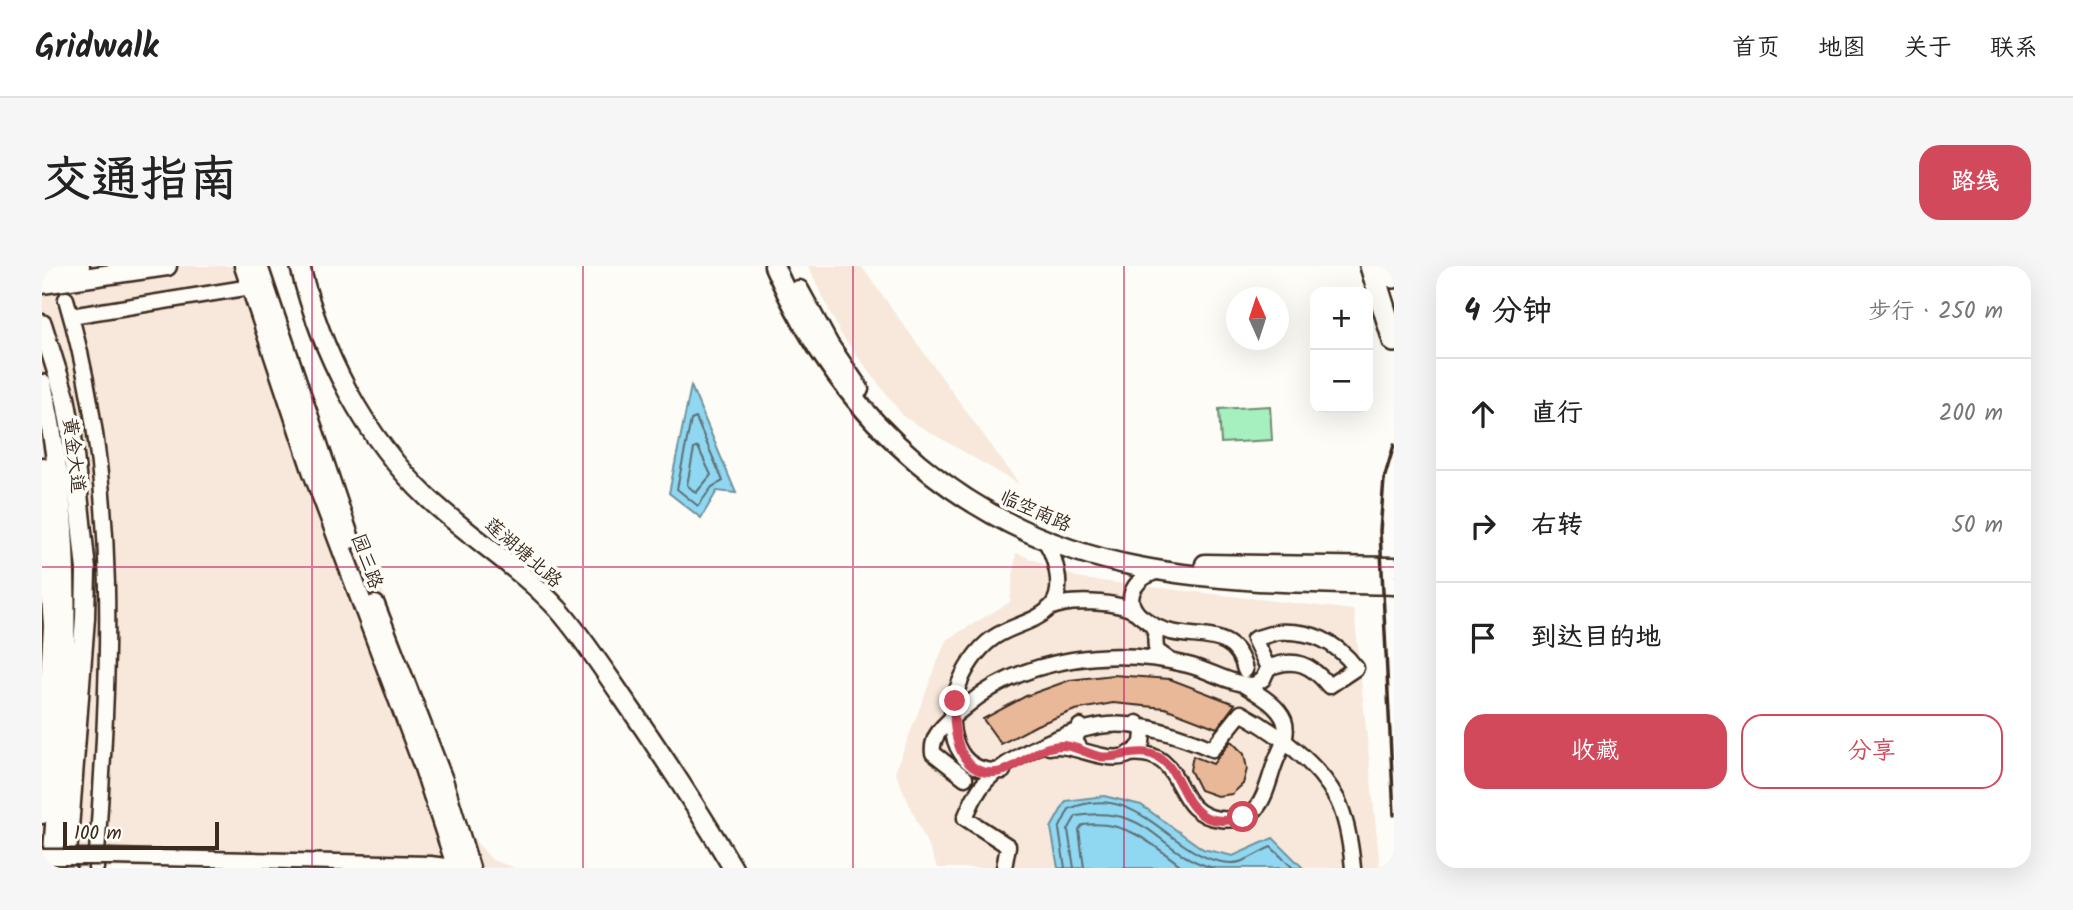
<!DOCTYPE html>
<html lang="zh">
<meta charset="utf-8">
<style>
:root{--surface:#fff;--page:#f6f6f6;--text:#222;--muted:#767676;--line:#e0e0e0;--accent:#d1495b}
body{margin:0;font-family:Kalam,"LXGW WenKai TC",sans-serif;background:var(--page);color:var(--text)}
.controls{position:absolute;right:21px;top:21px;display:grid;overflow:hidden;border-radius:14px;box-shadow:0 7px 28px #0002}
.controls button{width:63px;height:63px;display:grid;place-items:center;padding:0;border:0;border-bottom:2px solid var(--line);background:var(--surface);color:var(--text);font:35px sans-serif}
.compass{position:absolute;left:1184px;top:21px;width:63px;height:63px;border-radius:50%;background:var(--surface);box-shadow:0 7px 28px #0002;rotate:357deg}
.scale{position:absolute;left:21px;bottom:18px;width:156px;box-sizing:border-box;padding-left:7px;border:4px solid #3b2a1e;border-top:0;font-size:19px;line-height:24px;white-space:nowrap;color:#3b2a1e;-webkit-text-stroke:5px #fdfcf7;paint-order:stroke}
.stop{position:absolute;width:21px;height:21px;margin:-16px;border:5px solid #d1495b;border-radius:50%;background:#fff}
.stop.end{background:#d1495b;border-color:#fff;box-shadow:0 2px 7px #0008}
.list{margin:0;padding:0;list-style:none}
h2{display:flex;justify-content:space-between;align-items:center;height:91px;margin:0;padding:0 28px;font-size:30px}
h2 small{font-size:23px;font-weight:400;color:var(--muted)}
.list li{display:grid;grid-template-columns:46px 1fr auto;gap:21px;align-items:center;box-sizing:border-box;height:112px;padding:0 28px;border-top:2px solid var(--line)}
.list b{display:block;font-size:26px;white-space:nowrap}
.list em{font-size:23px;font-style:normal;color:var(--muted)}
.actions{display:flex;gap:14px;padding:21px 28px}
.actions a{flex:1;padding:16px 0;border:2px solid var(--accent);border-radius:21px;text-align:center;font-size:24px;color:var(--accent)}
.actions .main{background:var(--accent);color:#fff}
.icon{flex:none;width:38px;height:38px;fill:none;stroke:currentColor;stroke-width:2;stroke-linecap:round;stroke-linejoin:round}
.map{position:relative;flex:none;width:1352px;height:602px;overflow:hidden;border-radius:21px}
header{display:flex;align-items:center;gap:42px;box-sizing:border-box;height:98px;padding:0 35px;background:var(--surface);border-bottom:2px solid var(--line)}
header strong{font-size:33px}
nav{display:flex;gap:38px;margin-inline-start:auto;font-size:24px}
.intro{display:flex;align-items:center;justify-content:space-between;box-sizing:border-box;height:168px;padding:0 42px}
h1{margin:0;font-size:49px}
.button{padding:18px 32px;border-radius:21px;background:var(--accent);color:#fff;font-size:24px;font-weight:700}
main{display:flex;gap:42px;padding:0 42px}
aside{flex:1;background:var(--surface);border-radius:21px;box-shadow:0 7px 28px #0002}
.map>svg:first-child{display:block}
.built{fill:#f7e8db}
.green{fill:#a6efbe;stroke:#708c6e;stroke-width:2}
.water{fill:#90d7f2;stroke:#6e929d;stroke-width:2}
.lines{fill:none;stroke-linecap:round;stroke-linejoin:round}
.shore{stroke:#5d6f73;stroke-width:2}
.building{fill:#e9b899;stroke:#3b2a1e;stroke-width:2}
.minor-casing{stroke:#3b2a1e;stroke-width:19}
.major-casing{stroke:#3b2a1e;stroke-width:23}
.highway-casing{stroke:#3b2a1e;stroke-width:26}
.minor{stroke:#fdfcf7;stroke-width:14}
.major{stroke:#fdfcf7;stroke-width:18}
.highway{stroke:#fdfcf7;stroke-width:21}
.rail{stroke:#3b2a1e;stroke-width:3.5}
.minor-bridge-casing{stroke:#3b2a1e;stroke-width:19;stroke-linecap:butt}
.minor-bridge{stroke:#fdfcf7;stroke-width:14}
.route{stroke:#d1495b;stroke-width:9}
.grid{fill:none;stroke:#c2185b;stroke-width:2;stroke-opacity:0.55}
.labels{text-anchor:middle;stroke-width:7;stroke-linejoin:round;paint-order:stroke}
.street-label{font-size:19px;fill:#3b2a1e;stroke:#fdfcf7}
</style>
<header>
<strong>Gridwalk</strong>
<nav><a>首页</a><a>地图</a><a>关于</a><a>联系</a></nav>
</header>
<div class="intro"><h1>交通指南</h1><a class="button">路线</a></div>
<main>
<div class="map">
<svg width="1352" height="602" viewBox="0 0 1352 602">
<rect width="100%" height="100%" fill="#fdfcf7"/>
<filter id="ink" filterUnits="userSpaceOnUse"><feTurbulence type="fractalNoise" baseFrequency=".0143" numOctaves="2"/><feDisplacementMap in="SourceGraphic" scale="14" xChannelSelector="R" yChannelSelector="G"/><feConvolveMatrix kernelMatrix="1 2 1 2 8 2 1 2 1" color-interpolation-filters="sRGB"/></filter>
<g filter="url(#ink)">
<path class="built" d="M 0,0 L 228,0 L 302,225 L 402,485 L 431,572 L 450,594 L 473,602 L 0,602 Z
M 766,0 L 819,0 L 977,218 L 862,151 L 798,67 Z
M 974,287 L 1040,313 L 1312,344 L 1338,602 L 896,602 L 853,506 L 904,374 L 968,336 Z"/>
<path class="green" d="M 1228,140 L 1230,174 L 1179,177 L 1177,143 Z"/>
<path class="water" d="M 649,120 L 694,227 L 675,225 L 659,252 L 627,227 Z
M 1062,530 L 1099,539 L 1161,583 L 1191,590 L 1231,572 L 1261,602 L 1016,602 L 1009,562 L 1024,535 Z"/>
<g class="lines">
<path class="shore" d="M 654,152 L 681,215 L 670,221 L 656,240 L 635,223 L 649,154 Z
M 656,181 L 669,209 L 654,227 L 645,219 L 652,183 Z
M 1023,602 L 1017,563 L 1027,543 C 1098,512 1131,596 1189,597 C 1202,598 1218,585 1229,581 L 1251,602
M 1032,602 L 1026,564 L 1034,550 C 1111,538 1113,587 1172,602
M 1042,602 L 1037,564 L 1041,559 C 1084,553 1110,578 1142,602"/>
</g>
<path class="building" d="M 1071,409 L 1128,413 L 1193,438 L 1175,462 L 1123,442 L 1071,437 L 1033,444 L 995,459 L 959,478 L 941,453 L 984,430 L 1028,414 Z
M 1189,475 L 1202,488 L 1205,503 L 1201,518 L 1190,528 L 1175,530 L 1158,524 L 1148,504 L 1151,490 L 1171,498 Z"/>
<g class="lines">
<defs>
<path id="minor" d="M 24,33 C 80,222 67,409 54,602
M 29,50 L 209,21
M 1118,305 C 1099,309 1078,328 1096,348 C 1101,353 1109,356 1112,363 C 1115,370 1112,378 1115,385 L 1126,393
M 1006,343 C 1025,332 1077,335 1095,347
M 1108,357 C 1142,381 1191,353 1203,404
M 1235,366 C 1269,364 1294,375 1314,402 L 1287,420 C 1270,399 1253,390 1226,402 L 1212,373 Z
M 1038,460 L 1033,475 L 1040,485
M 1007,481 C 1036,474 1077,511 1100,477 L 1101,466 L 1095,457
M 1086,488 C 1148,481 1126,548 1178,553 C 1219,558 1222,529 1232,500 C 1237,484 1248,471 1242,454 C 1235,438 1216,428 1202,419
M 961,505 C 944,506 928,502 919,487 C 896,452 920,394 951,372 C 969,359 998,356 1011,338 C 1023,321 1012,286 1001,272
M 923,512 L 891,487 C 888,467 909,453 923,441 C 983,390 1072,381 1146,399 C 1167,404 1190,419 1212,419 L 1221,413 L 1226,402
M 69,591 L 388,598 L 420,602
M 962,602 L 966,580 L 923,552 C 929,538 934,526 944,515 C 969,489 1030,462 1066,459 C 1100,456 1139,470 1170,483 L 1199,447 C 1234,466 1276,497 1295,533 C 1305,553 1309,581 1311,602"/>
<path id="major" d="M 202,0 L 270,204 L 381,499 L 415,602
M 216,0 L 308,273
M 258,0 C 279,87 322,171 387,233 C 429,272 477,301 516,343 C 539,369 559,400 579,429 C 618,485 656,543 691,602
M 732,0 C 801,157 927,269 1098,301 C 1181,317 1268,317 1352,319
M 0,6 L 38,0
M 0,18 L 125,0
M 757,24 L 787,79 L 817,123
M 0,58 L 23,131 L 30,170 L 44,304 L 43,352 L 24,602
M 0,118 C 38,277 21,441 10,602
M 0,201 L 11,360 L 0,548
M 1163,298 L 1352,301
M 333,339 L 401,514 L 428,602"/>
<path id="highway" d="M 1329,0 L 1352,75
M 1350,0 L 1352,11"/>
</defs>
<use href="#minor" class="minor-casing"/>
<use href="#major" class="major-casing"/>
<use href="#highway" class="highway-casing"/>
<use href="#minor" class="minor"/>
<use href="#major" class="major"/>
<use href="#highway" class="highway"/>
<path class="rail" d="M 1352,179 L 1342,213 L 1338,265 L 1352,549"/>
<defs>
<path id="minor-bridge" d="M 0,591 L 69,591"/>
</defs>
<use href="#minor-bridge" class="minor-bridge-casing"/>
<use href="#minor-bridge" class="minor-bridge"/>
</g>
</g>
<g class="lines" filter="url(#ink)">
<path class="route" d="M 913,435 C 909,465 918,517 961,505 C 980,499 994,482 1014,480 C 1031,477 1045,489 1061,491 C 1075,492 1089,485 1104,487 C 1150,494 1132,572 1201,551"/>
</g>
<path class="grid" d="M 270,0 L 270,602M 541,0 L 541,602M 811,0 L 811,602M 1082,0 L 1082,602M 0,301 L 1352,301"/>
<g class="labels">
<g class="street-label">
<text transform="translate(33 189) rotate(83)" y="7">黄金大道</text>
<text transform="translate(994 244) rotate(24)" y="7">临空南路</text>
<text transform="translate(482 286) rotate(41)" y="7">莲湖塘北路</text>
<text transform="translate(326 295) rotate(70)" y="7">园三路</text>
</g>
</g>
</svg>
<div class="controls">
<button>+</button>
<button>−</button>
</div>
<svg class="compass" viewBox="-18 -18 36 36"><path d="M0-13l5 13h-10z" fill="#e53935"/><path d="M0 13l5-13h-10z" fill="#767676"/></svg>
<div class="scale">100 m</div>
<div class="stop" style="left:1201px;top:551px"></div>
<div class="stop end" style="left:913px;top:435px"></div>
</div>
<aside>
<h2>4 分钟<small>步行 · 250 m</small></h2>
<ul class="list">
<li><svg class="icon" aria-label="ahead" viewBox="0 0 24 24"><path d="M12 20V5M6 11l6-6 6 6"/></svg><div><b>直行</b></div><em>200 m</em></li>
<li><svg class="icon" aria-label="right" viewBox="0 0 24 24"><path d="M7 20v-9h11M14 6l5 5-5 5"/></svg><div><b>右转</b></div><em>50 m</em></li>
<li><svg class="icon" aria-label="arrive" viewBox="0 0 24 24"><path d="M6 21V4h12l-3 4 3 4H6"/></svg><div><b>到达目的地</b></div></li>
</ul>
<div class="actions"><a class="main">收藏</a><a>分享</a></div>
</aside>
</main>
